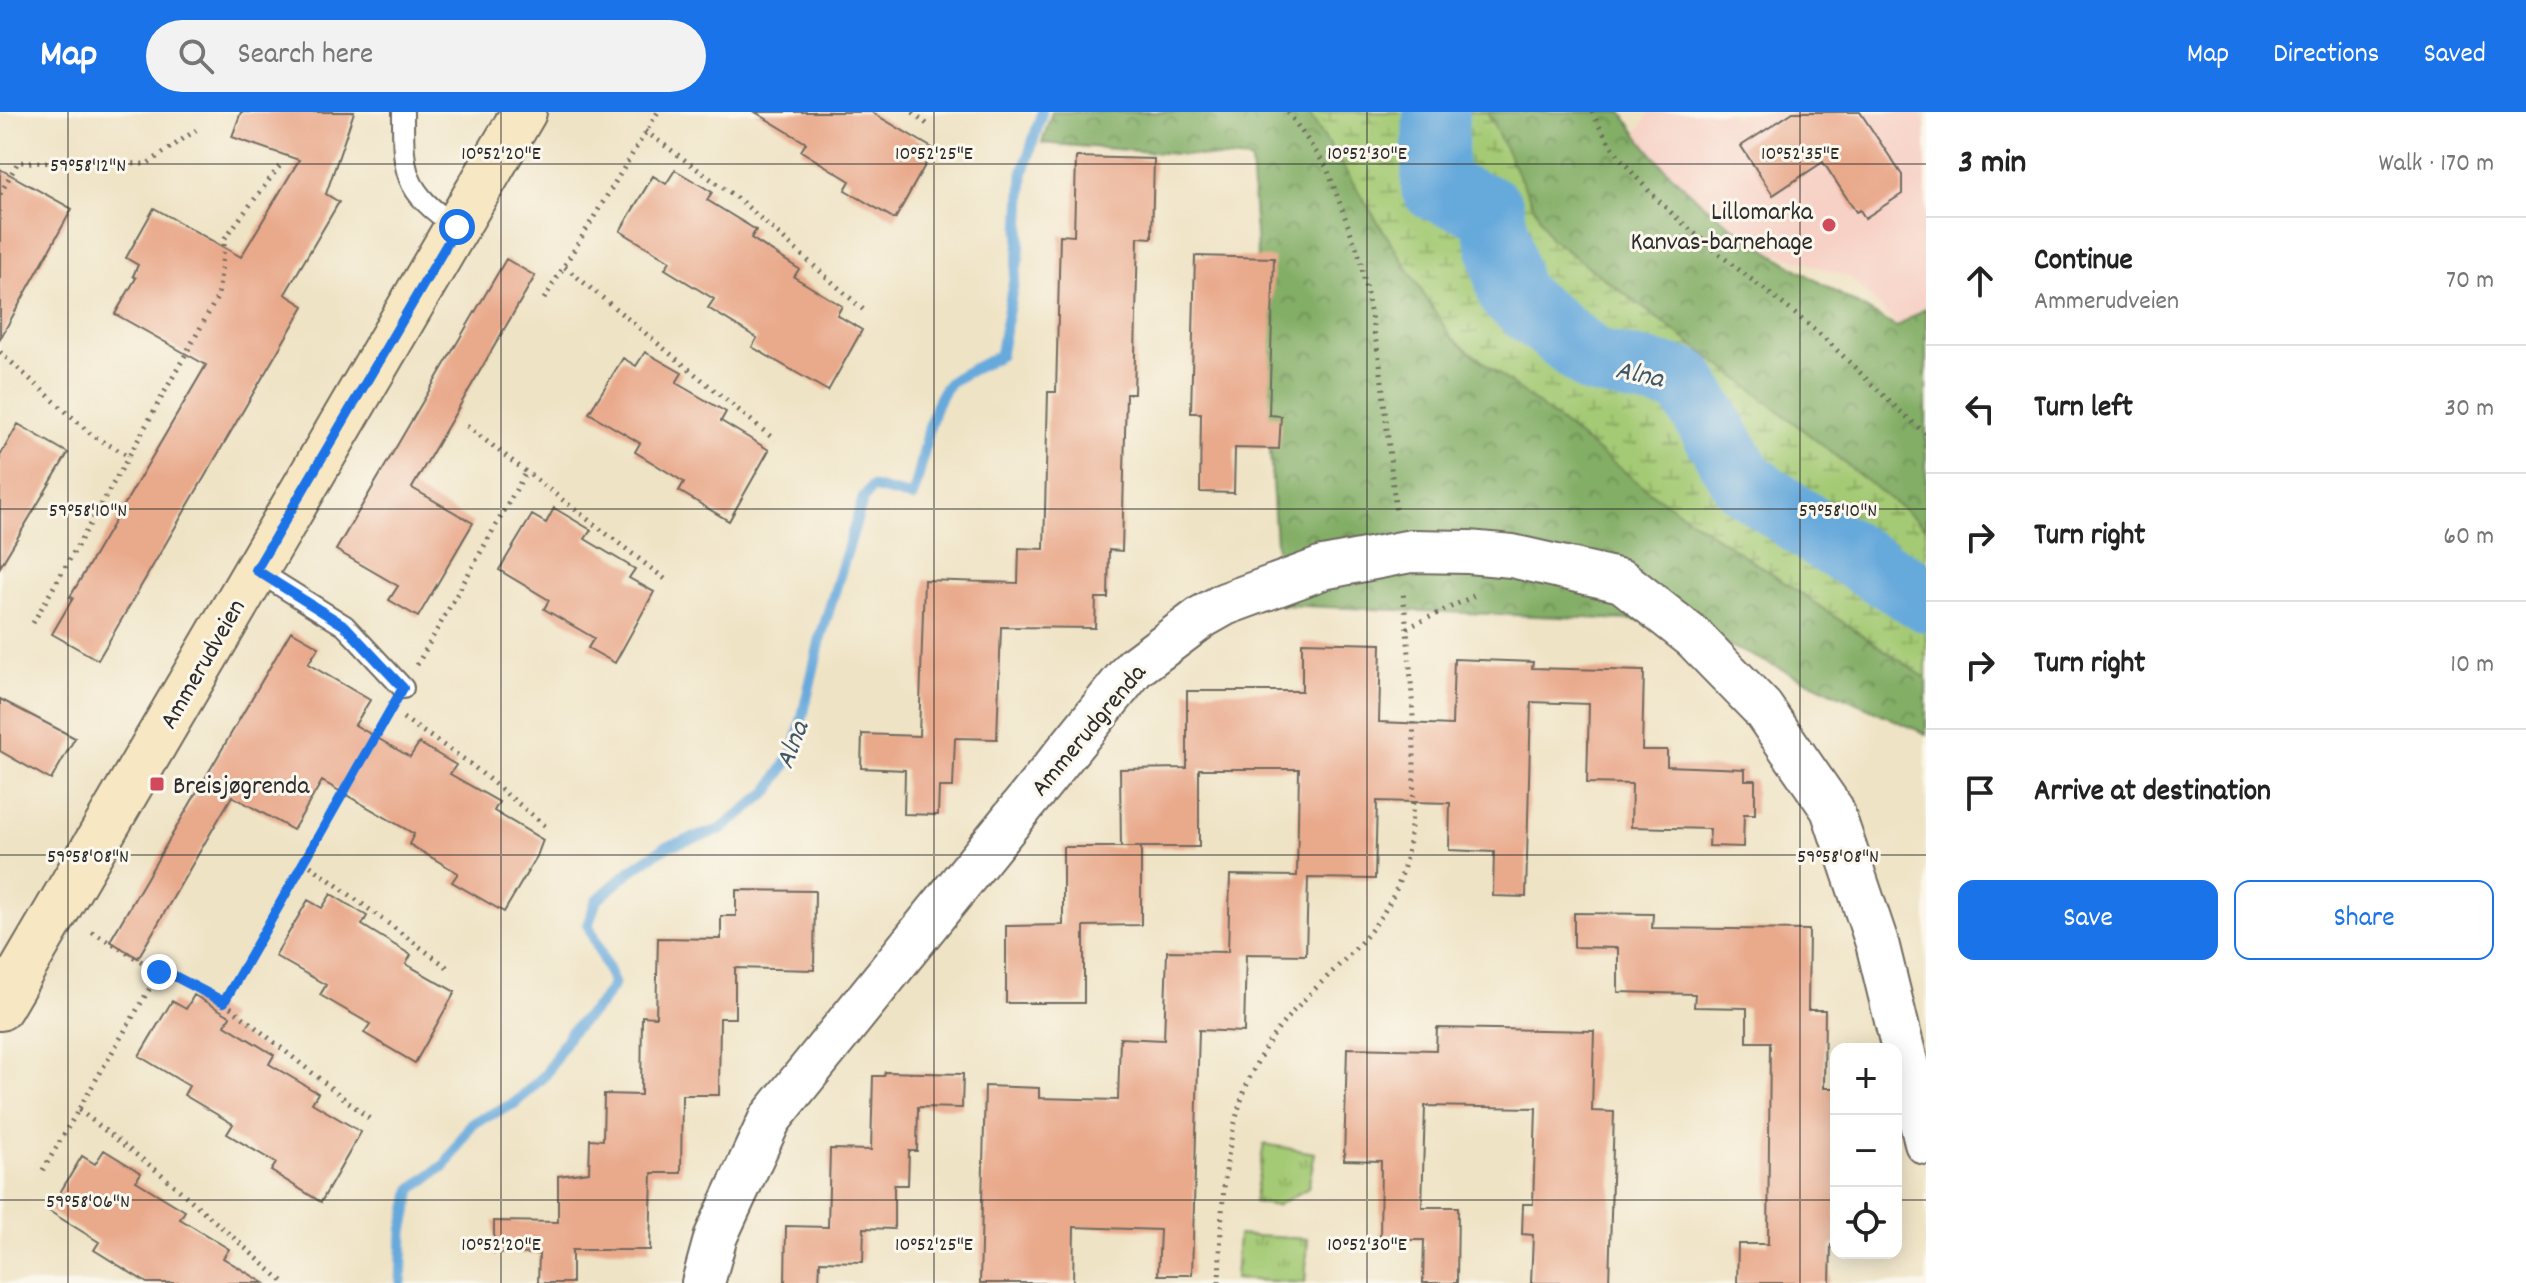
<!DOCTYPE html>
<meta charset="utf-8">
<style>
:root{--surface:#fff;--page:#f2f2f2;--text:#222;--muted:#767676;--line:#e0e0e0;--accent:#1a73e8}
body{margin:0;font-family:Dekko,sans-serif;background:var(--page);color:var(--text)}
.controls{position:absolute;right:24px;bottom:24px;display:grid;overflow:hidden;border-radius:16px;box-shadow:0 4px 20px #0003}
.controls button{width:72px;height:72px;display:grid;place-items:center;padding:0;border:0;border-bottom:2px solid var(--line);background:var(--surface);color:var(--text);font:40px sans-serif}
.stop{position:absolute;width:24px;height:24px;margin:-18px;border:6px solid #1a73e8;border-radius:50%;background:#fff}
.stop.end{background:#1a73e8;border-color:#fff;box-shadow:0 2px 8px #0008}
.list{margin:0;padding:0;list-style:none}
h2{display:flex;justify-content:space-between;align-items:center;height:104px;margin:0;padding:0 32px;font-size:34px}
h2 small{font-size:26px;font-weight:400;color:var(--muted)}
.list li{display:grid;grid-template-columns:52px 1fr auto;gap:24px;align-items:center;box-sizing:border-box;height:128px;padding:0 32px;border-top:2px solid var(--line)}
.list b{display:block;font-size:30px;white-space:nowrap}
.list p{margin:0;font-size:26px;white-space:nowrap;color:var(--muted)}
.list em{font-size:26px;font-style:normal;color:var(--muted)}
.actions{display:flex;gap:16px;padding:24px 32px}
.actions a{flex:1;padding:18px 0;border:2px solid var(--accent);border-radius:16px;text-align:center;font-size:28px;color:var(--accent)}
.actions .main{background:var(--accent);color:#fff}
.icon{flex:none;width:44px;height:44px;fill:none;stroke:currentColor;stroke-width:2;stroke-linecap:round;stroke-linejoin:round}
.map{position:relative;flex:none;width:1926px;height:1171px;overflow:hidden}
header{display:flex;align-items:center;gap:48px;box-sizing:border-box;height:112px;padding:0 40px;background:var(--accent);color:#fff}
header strong{font-size:38px}
nav{display:flex;gap:44px;margin-inline-start:auto;font-size:28px}
.search{width:560px;height:72px;background:var(--page);display:flex;align-items:center;gap:20px;box-sizing:border-box;padding:0 28px;border-radius:44px;color:var(--muted);font-size:30px}
main{display:flex}
aside{flex:1;background:var(--surface)}
.map>svg:first-child{display:block}
.built{fill:#f7d1c6}
.forest{fill:url(#forest-crowns);stroke:#576c48;stroke-width:2}
.wetland{fill:url(#wetland-marsh);stroke:#687a50;stroke-width:2}
.park{fill:url(#park-tufts);stroke:#687a50;stroke-width:2}
.lines{fill:none;stroke-linecap:round;stroke-linejoin:round}
.stream{stroke:#66a9db;stroke-width:11}
.river{stroke:#66a9db;stroke-width:66}
.building{fill:#e9a98b}
.lane-casing{stroke:#706b61;stroke-width:24}
.street-casing{stroke:#706b61;stroke-width:46}
.secondary-casing{stroke:#706b61;stroke-width:48}
.path{stroke:#706b61;stroke-width:5;stroke-dasharray:2 6;stroke-linecap:butt}
.lane{stroke:#fff;stroke-width:20}
.street{stroke:#fff;stroke-width:42}
.secondary{stroke:#f7e8c3;stroke-width:44}
.street-bridge-casing{stroke:#706b61;stroke-width:46;stroke-linecap:butt}
.street-bridge{stroke:#fff;stroke-width:42}
.route{stroke:#1a73e8;stroke-width:10}
.ticks{fill:none;stroke:#2b2b2b;stroke-width:2;stroke-opacity:0.45}
.poi-dot{fill:#d1495b;stroke:#fbf7ec;stroke-width:3}
.labels{text-anchor:middle;stroke-width:6;stroke-linejoin:round;paint-order:stroke}
.poi-label{font-size:26px;fill:#2b2b2b;stroke:#fbf7ec;text-anchor:end}
.street-label{font-size:26px;fill:#2b2b2b;stroke:#fbf7ec}
.water-label{font-size:28px;font-style:italic;fill:#405769;stroke:#fbf7ec}
.ticks-label{font-size:20px;text-anchor:middle;fill:#2b2b2b;stroke:#fbf7ec;stroke-width:6;stroke-linejoin:round;paint-order:stroke}
</style>
<header>
<strong>Map</strong>
<div class="search"><svg class="icon" aria-label="search" viewBox="0 0 24 24"><circle cx="10" cy="10" r="6"/><path d="M15 15l6 6"/></svg>Search here</div>
<nav><a>Map</a><a>Directions</a><a>Saved</a></nav>
</header>
<main>
<div class="map">
<svg width="1926" height="1171" viewBox="0 0 1926 1171">
<defs>
<pattern id="forest-crowns" width="20" height="18" patternUnits="userSpaceOnUse" patternTransform="scale(2)"><rect width="20" height="18" fill="#83ae66"/><path d="M2 6a3 3 0 1 1 6 0M12 15a3 3 0 1 1 6 0" fill="none" stroke="#6b8e54"/></pattern>
<pattern id="wetland-marsh" width="20" height="14" patternUnits="userSpaceOnUse" patternTransform="scale(2)"><rect width="20" height="14" fill="#a4ca74"/><path d="M1 5h8M5 5V1M11 12h8M15 12V8" fill="none" stroke="#86a45f"/></pattern>
<pattern id="park-tufts" width="24" height="20" patternUnits="userSpaceOnUse" patternTransform="scale(2)"><rect width="24" height="20" fill="#a4ca74"/><path d="M3 7l-1-3M5 7V3M7 7l1-3M15 17l-1-3M17 17v-4M19 17l1-3" fill="none" stroke="#86a45f"/></pattern>
</defs>
<rect width="100%" height="100%" fill="#fbf7ec"/>
<filter id="ink" filterUnits="userSpaceOnUse"><feTurbulence type="fractalNoise" baseFrequency=".0125" numOctaves="2"/><feDisplacementMap in="SourceGraphic" scale="16" xChannelSelector="R" yChannelSelector="G"/><feConvolveMatrix kernelMatrix="1 2 1 2 8 2 1 2 1" color-interpolation-filters="sRGB"/></filter>
<filter id="wash" filterUnits="userSpaceOnUse"><feTurbulence type="fractalNoise" baseFrequency=".006" numOctaves="4" result="noise"/><feDisplacementMap in="SourceGraphic" scale="32" xChannelSelector="R" yChannelSelector="G"/><feGaussianBlur stdDeviation="1.8" result="paint"/><feColorMatrix in="noise" values="0 0 0 0 0 0 0 0 0 0 0 0 0 0 0 0 0 1.4 0 .05"/><feComposite in="paint" operator="in"/></filter>
<g filter="url(#wash)">
<rect width="100%" height="100%" fill="#efe3c5"/>
<path class="built" d="M 1650,0 L 1729,0 L 1734,7 L 1744,0 L 1918,0 L 1926,13 L 1926,193 L 1897,213 L 1851,166 L 1767,138 L 1695,88 L 1636,23 Z"/>
<path class="forest" d="M 1052,0 L 1622,0 C 1684,102 1797,156 1896,215 L 1926,196 L 1926,622 L 1677,510 L 1280,493 L 1251,48 L 1042,31 Z"/>
<path class="wetland" d="M 1308,0 L 1487,0 L 1550,126 L 1748,274 L 1926,416 L 1926,566 L 1653,382 L 1451,225 Z"/>
<path class="park" d="M 1264,1032 L 1315,1041 L 1308,1076 L 1276,1094 L 1254,1090 Z
M 1238,1123 L 1308,1127 L 1305,1171 L 1235,1167 Z"/>
<g class="lines">
<path class="stream" d="M 401,1171 L 403,1119 L 412,1077 L 446,1052 L 471,1012 L 515,991 L 546,962 L 570,921 L 601,891 L 614,872 L 588,813 L 596,789 L 629,760 L 665,735 L 720,718 L 769,679 L 795,637 L 821,524 L 863,387 L 872,375 L 912,385 C 925,355 927,284 955,267 C 969,258 985,252 1000,243 L 1019,141 L 1023,62 L 1042,0"/>
<path class="river" d="M 1436,0 L 1434,76 L 1491,97 L 1511,183 L 1595,250 L 1685,269 L 1744,370 L 1825,427 L 1926,487"/>
</g>
<g id="blocks">
<path class="building" d="M 241,0 L 354,0 L 326,82 L 339,90 L 285,182 L 304,194 L 98,548 L 52,522 L 73,486 L 70,485 L 206,253 L 115,202 L 136,166 L 133,164 L 138,153 L 126,146 L 154,96 L 241,145 L 299,48 L 232,25 Z
M 755,0 L 871,0 L 934,37 L 895,107 L 845,78 L 850,69 L 801,39 L 806,31 Z
M 1793,0 L 1860,0 L 1902,63 L 1902,82 L 1865,106 L 1860,98 L 1856,100 L 1823,50 L 1773,83 L 1741,34 Z
M 1076,45 L 1154,47 L 1152,126 L 1138,125 L 1134,282 L 1126,282 L 1122,439 L 1109,438 L 1108,486 L 1096,486 L 1095,516 L 1001,515 L 997,627 L 955,626 L 953,675 L 939,675 L 938,703 L 904,702 L 905,658 L 861,656 L 862,622 L 919,624 L 924,468 L 1018,471 L 1019,436 L 1044,437 L 1048,280 L 1056,280 L 1060,123 L 1074,124 Z
M 0,57 L 72,97 L 0,227 Z
M 675,58 L 712,80 L 707,88 L 756,118 L 751,126 L 799,157 L 794,165 L 842,194 L 837,203 L 862,218 L 828,279 L 752,235 L 757,226 L 708,196 L 714,187 L 665,157 L 670,149 L 620,119 L 653,64 L 666,72 Z
M 1195,144 L 1274,146 L 1269,303 L 1281,304 L 1279,337 L 1235,336 L 1234,381 L 1200,380 L 1201,301 L 1191,301 Z
M 506,147 L 535,164 L 412,376 L 473,411 L 418,505 L 389,488 L 398,474 L 336,438 Z
M 645,240 L 682,261 L 676,271 L 726,300 L 721,309 L 769,338 L 729,409 L 679,379 L 684,370 L 635,340 L 640,331 L 589,301 L 623,246 L 636,254 Z
M 18,312 L 68,341 L 0,455 L 0,344 Z
M 554,396 L 591,418 L 585,427 L 635,457 L 629,466 L 654,480 L 615,551 L 588,536 L 594,526 L 544,497 L 549,488 L 499,458 L 532,403 L 546,411 Z
M 291,519 L 319,535 L 308,552 L 370,588 L 355,613 L 410,645 L 419,631 L 456,653 L 450,662 L 499,690 L 494,699 L 543,728 L 537,744 L 504,800 L 452,770 L 458,761 L 409,732 L 414,722 L 322,669 L 293,718 L 232,684 L 138,846 L 110,829 Z
M 1302,530 L 1381,532 L 1379,610 L 1452,613 L 1454,547 L 1533,550 L 1532,556 L 1644,559 L 1642,638 L 1667,638 L 1667,654 L 1745,657 L 1745,668 L 1755,668 L 1755,702 L 1744,702 L 1743,735 L 1709,734 L 1710,717 L 1631,715 L 1632,672 L 1587,671 L 1589,592 L 1531,590 L 1526,785 L 1493,784 L 1494,740 L 1449,738 L 1450,691 L 1377,689 L 1375,767 L 1308,766 L 1306,843 L 1246,842 L 1244,920 L 1199,918 L 1192,1163 L 1158,1163 L 1160,1118 L 1074,1115 L 1073,1171 L 980,1171 L 985,974 L 1039,976 L 1039,986 L 1118,988 L 1120,926 L 1164,928 L 1167,839 L 1228,840 L 1230,763 L 1297,764 L 1299,657 L 1199,657 L 1199,735 L 1121,735 L 1120,657 L 1187,656 L 1187,579 L 1302,579 Z
M 0,587 L 75,626 L 51,668 L 0,639 Z
M 1063,735 L 1141,735 L 1141,813 L 1084,814 L 1084,891 L 1006,891 L 1006,814 L 1063,813 Z
M 736,778 L 815,779 L 814,858 L 735,856 L 735,906 L 720,906 L 719,983 L 682,983 L 681,1061 L 652,1061 L 650,1138 L 572,1138 L 572,1171 L 538,1171 L 539,1142 L 494,1141 L 494,1109 L 558,1110 L 558,1064 L 589,1060 L 590,1027 L 603,1028 L 604,982 L 641,983 L 642,904 L 656,905 L 658,826 L 721,827 L 721,804 L 736,804 Z
M 331,782 L 367,804 L 362,813 L 411,843 L 406,852 L 455,880 L 415,951 L 364,921 L 370,912 L 320,883 L 326,873 L 275,844 L 308,788 L 322,796 Z
M 1574,801 L 1653,802 L 1652,816 L 1809,818 L 1808,898 L 1825,898 L 1824,976 L 1836,976 L 1836,1133 L 1831,1133 L 1830,1171 L 1737,1171 L 1738,1132 L 1768,1132 L 1770,930 L 1747,930 L 1747,896 L 1694,895 L 1695,882 L 1618,880 L 1618,836 L 1574,835 Z
M 194,883 L 230,904 L 225,913 L 274,943 L 269,952 L 318,981 L 312,991 L 361,1020 L 321,1090 L 271,1059 L 276,1051 L 227,1022 L 233,1012 L 184,983 L 189,974 L 139,944 L 172,889 L 186,897 Z
M 1437,916 L 1594,919 L 1592,999 L 1614,1000 L 1609,1171 L 1531,1171 L 1533,1123 L 1522,1122 L 1523,1092 L 1533,1092 L 1536,996 L 1425,994 L 1422,1095 L 1458,1095 L 1457,1171 L 1423,1171 L 1424,1128 L 1380,1128 L 1381,1049 L 1344,1048 L 1347,936 L 1436,938 Z
M 885,960 L 963,962 L 962,996 L 918,995 L 917,1039 L 909,1039 L 908,1073 L 894,1073 L 894,1117 L 864,1116 L 863,1150 L 820,1149 L 819,1171 L 785,1171 L 786,1114 L 828,1115 L 830,1037 L 871,1038 L 873,964 L 884,964 Z
M 104,1038 L 141,1061 L 136,1069 L 185,1099 L 180,1107 L 229,1137 L 223,1146 L 264,1171 L 147,1171 L 94,1138 L 99,1130 L 49,1099 L 82,1044 L 95,1052 Z"/>
</g>
</g>
<g filter="url(#ink)">
<use href="#blocks" fill-opacity="0" stroke="#706b61" stroke-width="2"/>
<g class="lines">
<defs>
<path id="lane" d="M 403,0 C 403,61 403,79 457,115
M 256,458 L 345,514 L 403,576"/>
<path id="street" d="M 1468,440 L 1512,444 L 1622,469 L 1694,526 L 1762,596 L 1832,697 L 1877,831 L 1926,1031
M 703,1171 L 716,1124 L 770,1007 L 1134,556 L 1202,505 L 1225,492 L 1323,456"/>
<path id="secondary" d="M 0,896 L 524,0"/>
</defs>
<use href="#lane" class="lane-casing"/>
<use href="#street" class="street-casing"/>
<use href="#secondary" class="secondary-casing"/>
<path class="path" d="M 913,0 L 928,13
M 1288,0 L 1327,56 L 1360,146 L 1380,251 L 1396,402
M 1592,0 C 1635,91 1748,160 1823,225 C 1858,257 1889,292 1926,321
M 645,19 L 741,89 L 867,201
M 0,82 L 18,50 L 147,52 L 196,18
M 565,155 L 775,328
M 544,187 L 658,0
M 0,240 L 93,324 L 129,344 L 218,184 L 225,126 L 282,51
M 467,314 L 665,467
M 33,511 L 129,344
M 1407,516 L 1478,482
M 417,553 L 526,360
M 403,606 L 468,650 L 549,717
M 304,749 L 447,855
M 92,820 L 159,860
M 224,890 L 371,1008
M 79,998 L 161,1062 L 285,1171
M 43,1058 L 161,857 L 224,890 L 391,600
M 1219,1171 C 1222,1084 1223,986 1280,915 C 1320,864 1379,829 1401,765 C 1424,696 1411,554 1403,480"/>
<use href="#lane" class="lane"/>
<use href="#street" class="street"/>
<use href="#secondary" class="secondary"/>
<defs>
<path id="street-bridge" d="M 1323,456 L 1411,439 L 1468,440"/>
</defs>
<use href="#street-bridge" class="street-bridge-casing"/>
<use href="#street-bridge" class="street-bridge"/>
</g>
</g>
<g class="lines" filter="url(#ink)">
<path class="route" d="M 159,860 L 161,857 L 224,890 L 403,576 L 345,514 L 256,458 L 457,115"/>
</g>
<path class="ticks" d="M 68,0 L 68,1171M 501,0 L 501,1171M 934,0 L 934,1171M 1367,0 L 1367,1171M 1800,0 L 1800,1171M 0,52 L 1926,52M 0,397 L 1926,397M 0,743 L 1926,743M 0,1088 L 1836,1088M 1896,1088 L 1926,1088"/>
<g class="poi-dot">
<circle cx="1829" cy="113" r="8"/>
<rect x="149" y="664" width="16" height="16" rx="4"/>
</g>
<g class="labels">
<g class="poi-label">
<text x="1813" y="107">Lillomarka<tspan x="1813" dy="30">Kanvas-barnehage</tspan></text>
<text x="173" y="681" text-anchor="start">Breisjøgrenda</text>
</g>
<g class="street-label">
<text transform="translate(201 551) rotate(-60)" y="9">Ammerudveien</text>
<text transform="translate(1087 617) rotate(-50)" y="9">Ammerudgrenda</text>
</g>
<g class="water-label">
<text transform="translate(1640 260) rotate(12)" y="10">Alna</text>
<text transform="translate(790 632) rotate(-69)" y="10">Alna</text>
</g>
</g>
<g class="ticks-label">
<text x="501" y="47">10°52'20"E</text>
<text x="934" y="47">10°52'25"E</text>
<text x="1367" y="47">10°52'30"E</text>
<text x="1800" y="47">10°52'35"E</text>
<text x="88" y="59">59°58'12"N</text>
<text x="88" y="404">59°58'10"N</text>
<text x="1838" y="404">59°58'10"N</text>
<text x="88" y="750">59°58'08"N</text>
<text x="1838" y="750">59°58'08"N</text>
<text x="88" y="1095">59°58'06"N</text>
<text x="501" y="1138">10°52'20"E</text>
<text x="934" y="1138">10°52'25"E</text>
<text x="1367" y="1138">10°52'30"E</text>
</g>
</svg>
<div class="controls">
<button>+</button>
<button>−</button>
<button><svg class="icon" aria-label="locate" viewBox="0 0 24 24"><circle cx="12" cy="12" r="6"/><path d="M12 2v4M12 18v4M2 12h4M18 12h4"/></svg></button>
</div>
<div class="stop" style="left:457px;top:115px"></div>
<div class="stop end" style="left:159px;top:860px"></div>
</div>
<aside>
<h2>3 min<small>Walk · 170 m</small></h2>
<ul class="list">
<li><svg class="icon" aria-label="ahead" viewBox="0 0 24 24"><path d="M12 20V5M6 11l6-6 6 6"/></svg><div><b>Continue</b><p>Ammerudveien</p></div><em>70 m</em></li>
<li><svg class="icon" aria-label="left" viewBox="0 0 24 24"><path d="M17 20v-9H6M10 6l-5 5 5 5"/></svg><div><b>Turn left</b></div><em>30 m</em></li>
<li><svg class="icon" aria-label="right" viewBox="0 0 24 24"><path d="M7 20v-9h11M14 6l5 5-5 5"/></svg><div><b>Turn right</b></div><em>60 m</em></li>
<li><svg class="icon" aria-label="right" viewBox="0 0 24 24"><path d="M7 20v-9h11M14 6l5 5-5 5"/></svg><div><b>Turn right</b></div><em>10 m</em></li>
<li><svg class="icon" aria-label="arrive" viewBox="0 0 24 24"><path d="M6 21V4h12l-3 4 3 4H6"/></svg><div><b>Arrive at destination</b></div></li>
</ul>
<div class="actions"><a class="main">Save</a><a>Share</a></div>
</aside>
</main>
